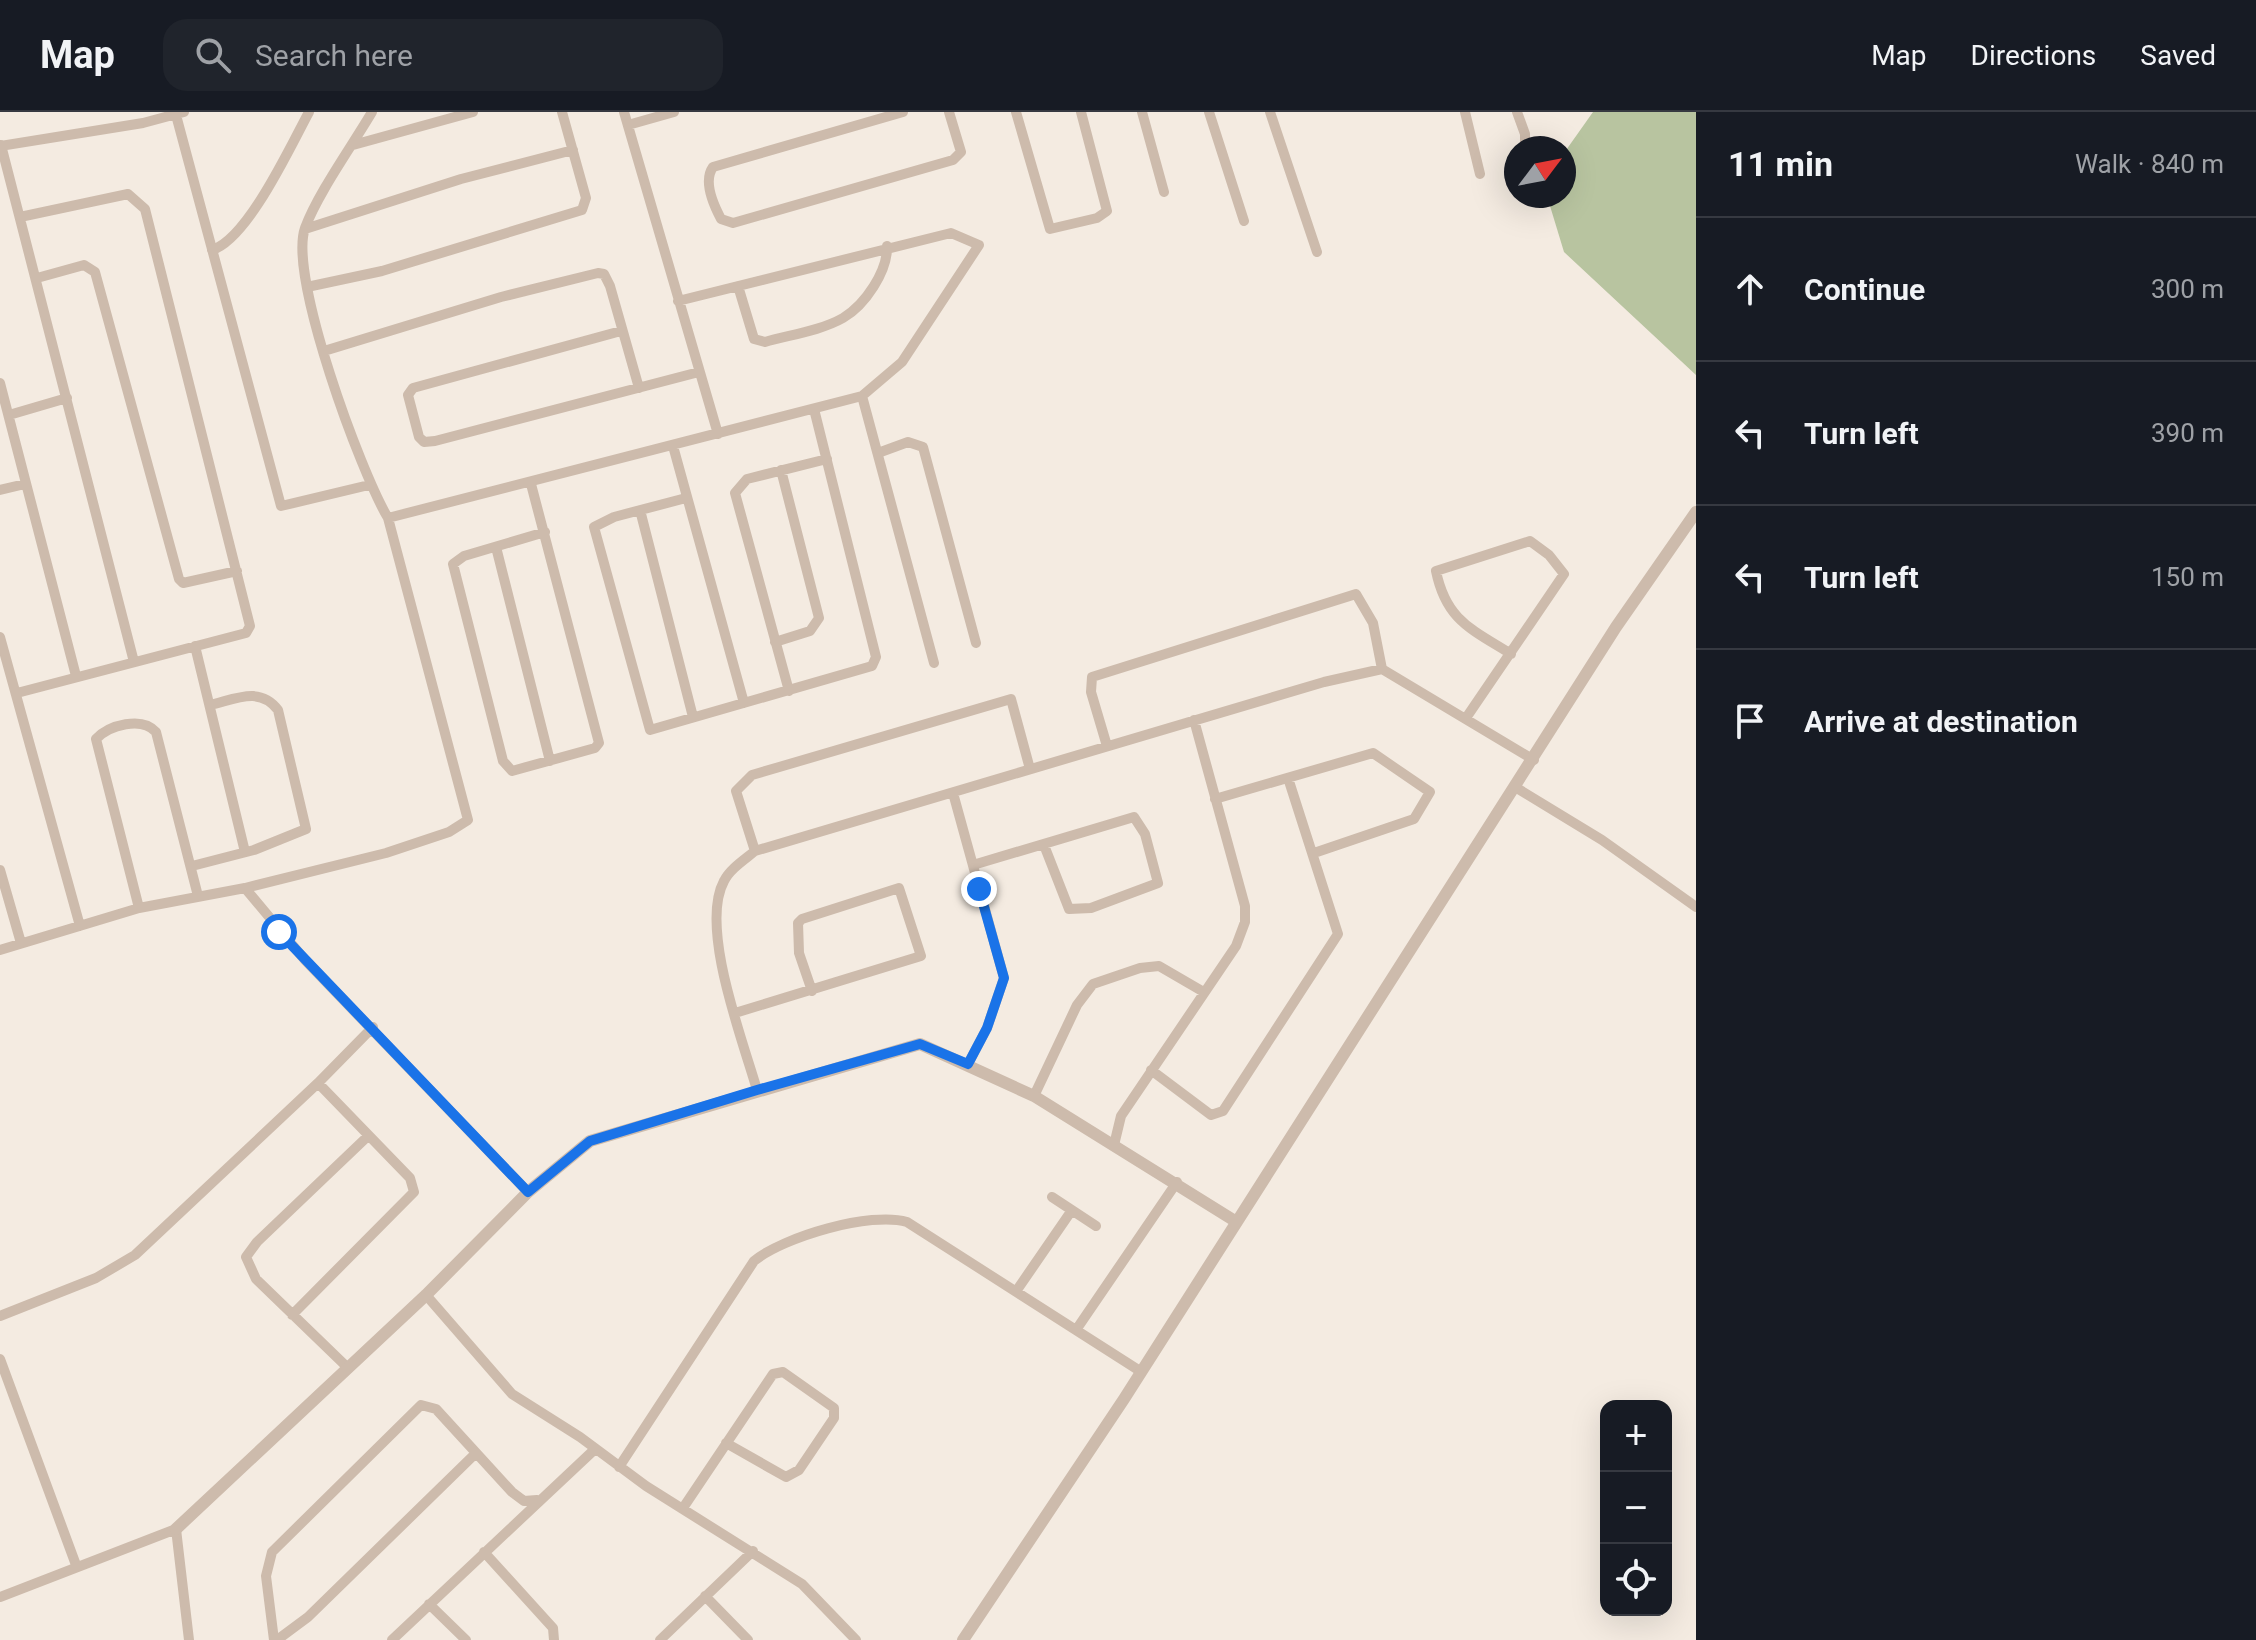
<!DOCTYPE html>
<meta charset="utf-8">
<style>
:root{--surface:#171b24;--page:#20242c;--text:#f1f3f6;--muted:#9ea1a6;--line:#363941}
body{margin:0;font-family:Roboto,sans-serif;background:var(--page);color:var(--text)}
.controls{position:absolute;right:24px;bottom:24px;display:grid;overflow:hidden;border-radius:16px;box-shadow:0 8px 32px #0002}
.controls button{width:72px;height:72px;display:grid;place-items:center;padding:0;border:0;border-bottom:2px solid var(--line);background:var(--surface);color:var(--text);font:40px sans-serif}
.compass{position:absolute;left:1504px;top:24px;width:72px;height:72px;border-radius:50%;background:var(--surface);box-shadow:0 8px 32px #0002;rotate:58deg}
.stop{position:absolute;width:24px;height:24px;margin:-18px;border:6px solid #1a73e8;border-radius:50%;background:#fff}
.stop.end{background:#1a73e8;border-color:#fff;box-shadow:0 2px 8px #0008}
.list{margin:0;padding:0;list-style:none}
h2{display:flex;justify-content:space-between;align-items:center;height:104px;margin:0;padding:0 32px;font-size:34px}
h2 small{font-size:26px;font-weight:400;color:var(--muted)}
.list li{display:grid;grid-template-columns:52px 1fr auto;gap:24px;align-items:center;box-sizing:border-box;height:144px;padding:0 32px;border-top:2px solid var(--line)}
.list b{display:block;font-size:30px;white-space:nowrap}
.list em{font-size:26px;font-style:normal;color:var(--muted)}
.icon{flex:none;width:44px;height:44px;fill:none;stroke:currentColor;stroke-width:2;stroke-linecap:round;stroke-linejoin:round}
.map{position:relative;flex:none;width:1696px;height:1528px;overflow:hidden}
header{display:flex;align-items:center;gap:48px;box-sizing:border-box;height:112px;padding:0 40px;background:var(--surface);border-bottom:2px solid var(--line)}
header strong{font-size:38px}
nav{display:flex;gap:44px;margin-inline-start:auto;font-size:28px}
.search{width:560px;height:72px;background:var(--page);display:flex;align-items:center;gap:20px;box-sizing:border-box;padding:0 28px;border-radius:24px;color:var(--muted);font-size:30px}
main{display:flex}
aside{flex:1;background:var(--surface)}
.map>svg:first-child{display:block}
.green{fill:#b8c4a0}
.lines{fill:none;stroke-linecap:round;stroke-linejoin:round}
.minor{stroke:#cdbbac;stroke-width:10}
.tertiary{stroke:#cdbbac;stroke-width:12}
.route{stroke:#1a73e8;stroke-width:10}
</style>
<header>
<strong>Map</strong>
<div class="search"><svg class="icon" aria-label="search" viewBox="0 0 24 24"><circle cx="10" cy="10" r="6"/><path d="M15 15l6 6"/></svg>Search here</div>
<nav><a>Map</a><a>Directions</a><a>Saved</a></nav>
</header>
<main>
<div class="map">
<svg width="1696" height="1528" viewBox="0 0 1696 1528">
<rect width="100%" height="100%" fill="#f4ebe1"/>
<path class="green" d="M 1593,0 L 1696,0 L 1696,263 L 1564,140 L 1547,84 L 1564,84 L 1564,41 Z"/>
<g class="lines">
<path class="minor" d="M 624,0 L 718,322
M 903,0 L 713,55 C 703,69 713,92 721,107 L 733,111 L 953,48 L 961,40 L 949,0
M 1016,0 L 1050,117 L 1097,106 L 1107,99 L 1081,0
M 1142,0 L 1164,80
M 1209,0 L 1244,109
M 1270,0 L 1317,140
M 1465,0 L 1480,62
M 1517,0 L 1525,22 L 1525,36
M 176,3 L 281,394 L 369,373
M 628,13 L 674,0
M 1,33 L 134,550
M 353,33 L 473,0
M 0,34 L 143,11 L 184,0
M 305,117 L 461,67 L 573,38
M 212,138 C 248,127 291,33 309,0
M 37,166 L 84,153 L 95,160 L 179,467 L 183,471 L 237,459
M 738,174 L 754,227 L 765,230 C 789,223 820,219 843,206 C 865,193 888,159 887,134
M 307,175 L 382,159 L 582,98 L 586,86 L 562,0
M 621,219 L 413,276 L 408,283 L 419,325 L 424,330 L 435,329 L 699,260
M 324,239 L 501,185 L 598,161 L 604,162 L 610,174 L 639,276
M 0,271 L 76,564
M 862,284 L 934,551
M 9,303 L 67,286
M 673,334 L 744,591
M 878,341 L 908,330 L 923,335 L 976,531
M 531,372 L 599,631 L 595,636 L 512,659 L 503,649 L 453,452 L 464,444 L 545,420
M 0,378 L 25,372
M 686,386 L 614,405 L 594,415 L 650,618 L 872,554 L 876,545 L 814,297
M 640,398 L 693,605
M 388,406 L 862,284 L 902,250 L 979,133 L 951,121 L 678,189
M 496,435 L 550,649
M 0,525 L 80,814
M 775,530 L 810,519 L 819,506 L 781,358
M 195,534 L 245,740
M 789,579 L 735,381 L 747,367 L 827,347
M 17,581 L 246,521 L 250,514 L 145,97 L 128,82 L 20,105
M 1466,606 L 1564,462 L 1549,443 L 1530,429 L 1436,459 C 1446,508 1471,517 1511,542
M 1107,634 L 1091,580 L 1092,565 L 1356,482 L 1373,511 L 1382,557
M 1515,675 L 1602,728 L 1696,795
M 953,681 L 1004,866 L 987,916 L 968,952
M 1215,687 L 1373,641 L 1430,680 L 1414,707 L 1314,741
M 755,739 L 736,679 L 752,663 L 1011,587 L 1030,657
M 973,753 L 1134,705 L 1145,722 L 1158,771 L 1091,796 L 1069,797 L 1044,733
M 192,754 L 254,738 L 306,717 L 278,598 C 260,574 236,587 210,593
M 0,758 L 21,831
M 245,776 L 305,848 L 528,1080
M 139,796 L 96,627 C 109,613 142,604 156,620 L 198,784
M 0,838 L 139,796 L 245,776 L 386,741 L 449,720 L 468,708 L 388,406 C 361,361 288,164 305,116 C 318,81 352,34 372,0
M 735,901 L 921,844 L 899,776 L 802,807 L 798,811 L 799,841 L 812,879
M 1151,958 L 1211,1003 L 1223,999 L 1338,822 L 1288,666
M 757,978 C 743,929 699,815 724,769 C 730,757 744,748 755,739 L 1324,570 L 1382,557 L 1534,648
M 1034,984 L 1077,893 L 1093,872 L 1140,856 L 1159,854 L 1202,879
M 1114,1033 L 1121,1004 L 1236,834 L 1245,810 L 1245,794 L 1194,608
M 1052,1085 L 1096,1114
M 1017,1178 L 1072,1098
M 426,1183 L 512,1282 L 580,1325 L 646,1374 L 802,1472 L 856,1528
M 292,1203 L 414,1080 L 410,1066 L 318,971
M 0,1204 L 96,1166 L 135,1143 L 318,971 L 373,915
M 1076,1218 L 1177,1070
M 0,1247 L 76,1453
M 347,1255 L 256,1167 L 246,1145 L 257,1130 L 367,1025
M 619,1355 L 754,1149 C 783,1125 871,1099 907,1110 L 1140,1259
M 683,1396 L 773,1262 L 783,1260 L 834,1296 L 834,1306 L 799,1358 L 786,1365 L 726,1331
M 484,1440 L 553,1516 L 554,1528
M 705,1484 L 748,1528
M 0,1485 L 176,1417 L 189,1528
M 429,1492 L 466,1528
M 274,1528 L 266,1464 L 272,1440 L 421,1293 L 436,1297 L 512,1380 L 524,1389 L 537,1388
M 277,1528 L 308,1505 L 475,1342
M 392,1528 L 594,1338
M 660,1528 L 753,1439"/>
<path class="tertiary" d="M 176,1417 L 426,1183 L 528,1080 L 590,1029 L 920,932 L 1034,984 L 1235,1109
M 963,1528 L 1124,1287 L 1616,515 L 1696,400"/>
</g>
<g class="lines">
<path class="route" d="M 279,820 L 528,1080 L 590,1029 L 757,978 L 920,932 L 968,952 L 987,916 L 1004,866 L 979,777"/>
</g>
</svg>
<div class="controls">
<button>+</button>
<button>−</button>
<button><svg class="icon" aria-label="locate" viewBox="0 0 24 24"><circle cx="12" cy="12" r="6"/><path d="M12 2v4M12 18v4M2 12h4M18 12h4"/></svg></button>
</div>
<svg class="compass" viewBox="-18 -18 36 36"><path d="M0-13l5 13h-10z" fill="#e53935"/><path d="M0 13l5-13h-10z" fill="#9ea1a6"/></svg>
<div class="stop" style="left:279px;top:820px"></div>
<div class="stop end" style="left:979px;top:777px"></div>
</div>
<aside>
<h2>11 min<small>Walk · 840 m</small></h2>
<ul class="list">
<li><svg class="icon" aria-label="ahead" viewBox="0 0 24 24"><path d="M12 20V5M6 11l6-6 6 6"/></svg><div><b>Continue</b></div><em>300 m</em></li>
<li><svg class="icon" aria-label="left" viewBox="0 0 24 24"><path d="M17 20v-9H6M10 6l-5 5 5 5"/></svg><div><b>Turn left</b></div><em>390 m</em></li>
<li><svg class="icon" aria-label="left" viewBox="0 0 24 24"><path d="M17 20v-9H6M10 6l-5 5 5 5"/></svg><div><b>Turn left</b></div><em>150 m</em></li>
<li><svg class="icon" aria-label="arrive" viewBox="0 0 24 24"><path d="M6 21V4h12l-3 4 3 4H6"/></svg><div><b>Arrive at destination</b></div></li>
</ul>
</aside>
</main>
